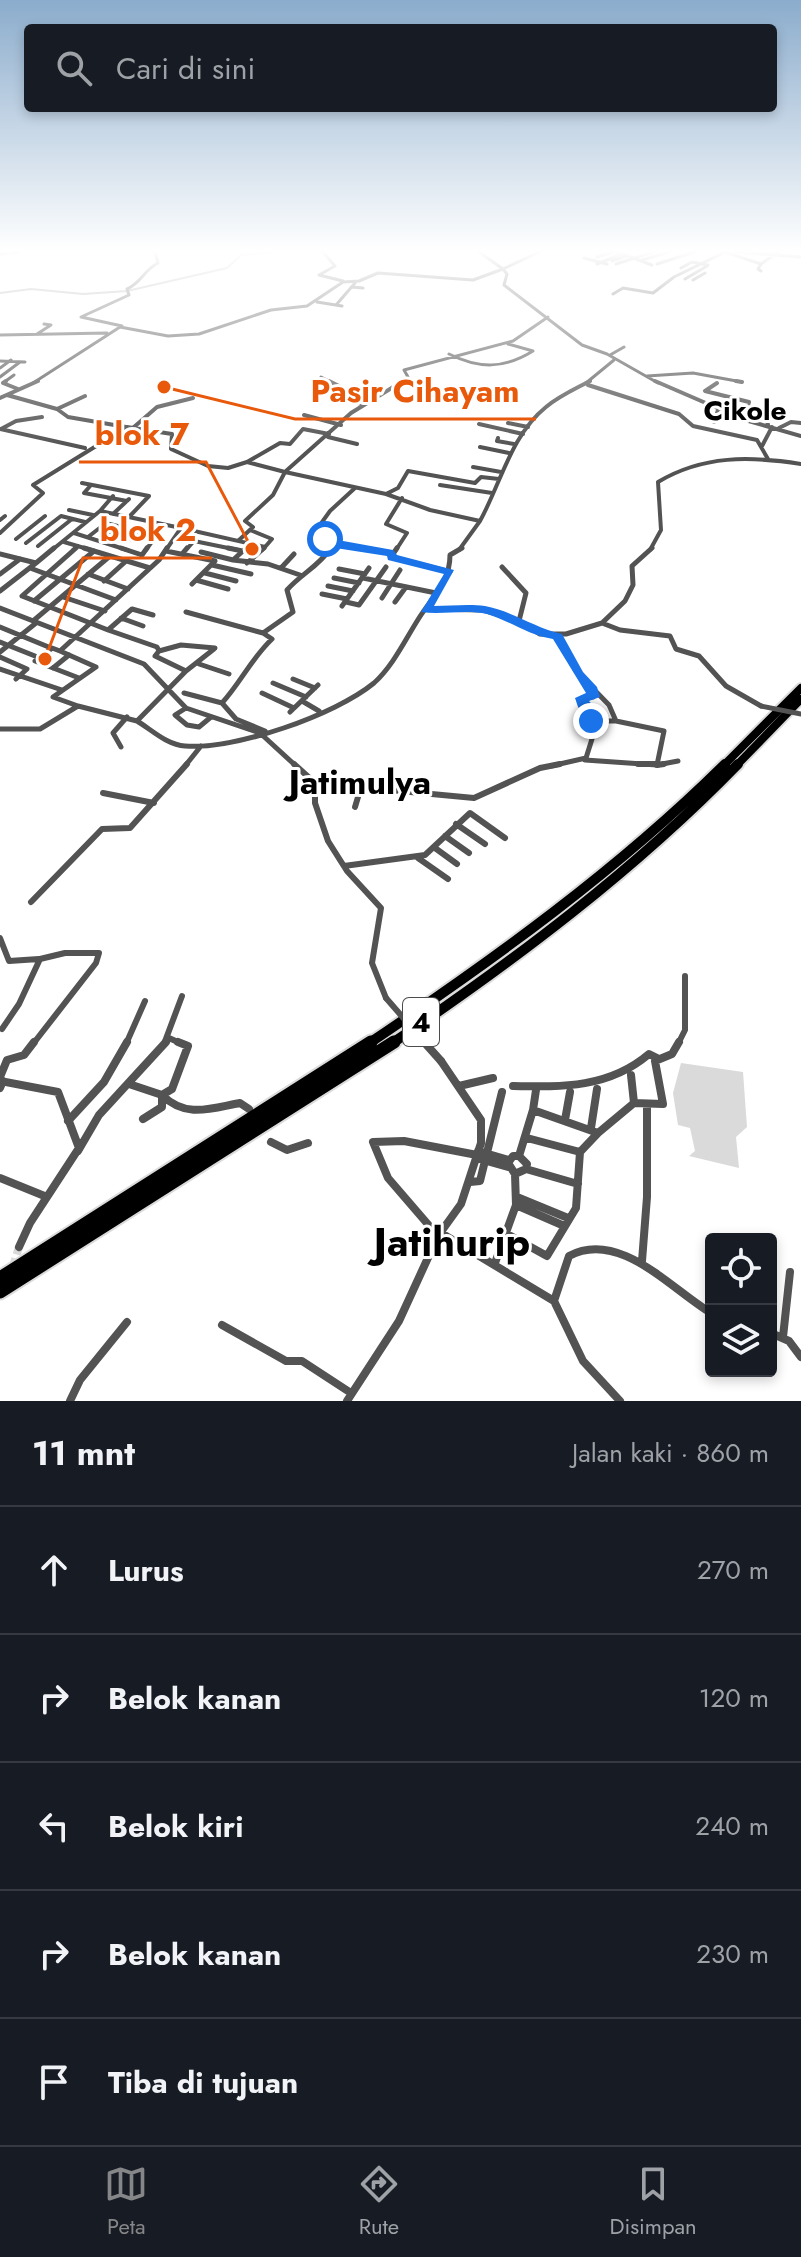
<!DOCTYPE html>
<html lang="id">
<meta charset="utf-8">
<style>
:root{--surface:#171b24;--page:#20242c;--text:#f1f3f6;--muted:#9ea1a6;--line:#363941;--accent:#858687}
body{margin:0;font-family:Jost,sans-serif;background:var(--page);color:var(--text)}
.controls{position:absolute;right:24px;bottom:24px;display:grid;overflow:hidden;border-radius:8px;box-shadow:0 4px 12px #0003}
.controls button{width:72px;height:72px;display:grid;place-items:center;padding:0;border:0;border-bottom:2px solid var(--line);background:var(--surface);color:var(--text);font:40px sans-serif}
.stop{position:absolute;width:24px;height:24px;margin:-18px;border:6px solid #1a73e8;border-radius:50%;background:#fff}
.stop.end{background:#1a73e8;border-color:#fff;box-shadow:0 2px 8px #0008}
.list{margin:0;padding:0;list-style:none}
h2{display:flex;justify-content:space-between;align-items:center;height:104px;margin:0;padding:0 32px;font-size:34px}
h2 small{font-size:26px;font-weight:400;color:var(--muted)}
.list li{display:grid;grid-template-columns:52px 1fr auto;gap:24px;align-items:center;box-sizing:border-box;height:128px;padding:0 32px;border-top:2px solid var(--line)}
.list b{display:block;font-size:30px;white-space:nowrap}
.list em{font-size:26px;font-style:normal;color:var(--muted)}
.icon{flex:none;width:44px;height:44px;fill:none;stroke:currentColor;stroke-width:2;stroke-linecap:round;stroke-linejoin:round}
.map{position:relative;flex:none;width:801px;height:1401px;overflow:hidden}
.search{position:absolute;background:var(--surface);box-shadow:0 4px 12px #0003;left:24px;right:24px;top:24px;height:88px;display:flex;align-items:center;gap:20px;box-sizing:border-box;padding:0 28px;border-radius:8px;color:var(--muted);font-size:30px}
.sheet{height:744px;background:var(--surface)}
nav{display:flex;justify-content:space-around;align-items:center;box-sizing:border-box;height:112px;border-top:2px solid var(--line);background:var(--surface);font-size:22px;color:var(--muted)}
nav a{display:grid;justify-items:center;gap:4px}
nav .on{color:var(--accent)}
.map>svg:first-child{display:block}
.green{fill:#dadada}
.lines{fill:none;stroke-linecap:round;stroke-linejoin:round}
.stream{stroke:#a1a1a1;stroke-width:2}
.minor-tunnel{stroke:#d9d9d9;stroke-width:8;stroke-dasharray:8 4;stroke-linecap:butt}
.highway-far2-casing{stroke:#dbdbdb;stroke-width:12}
.highway-far1-casing{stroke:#dbdbdb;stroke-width:14}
.highway-casing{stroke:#dbdbdb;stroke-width:17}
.minor-far4{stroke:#535353;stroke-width:3}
.minor-far3{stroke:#535353;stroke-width:4}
.minor-far2{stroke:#535353;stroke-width:5}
.minor-far1{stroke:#535353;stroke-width:6}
.minor{stroke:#535353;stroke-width:8}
.highway-far2{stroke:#000;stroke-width:8}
.highway-far1{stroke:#000;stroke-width:10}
.highway{stroke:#000;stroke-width:13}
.minor-bridge-far2{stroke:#535353;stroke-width:5}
.minor-bridge-far1{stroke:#535353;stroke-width:6}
.minor-bridge{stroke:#535353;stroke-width:8}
.route{fill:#1a73e8}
.labels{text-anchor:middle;stroke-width:6;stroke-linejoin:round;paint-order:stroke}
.far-quarter-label{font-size:28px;font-weight:bold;fill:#000;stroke:#fff}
.shield{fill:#fff;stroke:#4c4c4c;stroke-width:2}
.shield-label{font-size:28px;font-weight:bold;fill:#000}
.quarter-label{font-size:34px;font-weight:bold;fill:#000;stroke:#fff}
.near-quarter-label{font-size:40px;font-weight:bold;fill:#000;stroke:#fff}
.leader{fill:none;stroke:#e8590c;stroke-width:3}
.callout-dot{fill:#e8590c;stroke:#fff;stroke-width:3}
.callout-label{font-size:32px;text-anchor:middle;font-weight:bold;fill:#e8590c;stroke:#fff;stroke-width:6;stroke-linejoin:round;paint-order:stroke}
</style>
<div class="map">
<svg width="801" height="1401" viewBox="0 0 801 1401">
<rect width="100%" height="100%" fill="#fff"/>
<path class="green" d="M 681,1063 L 743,1072 L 747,1127 L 736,1137 L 739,1168 L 689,1156 L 695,1151 L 690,1128 L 678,1125 L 673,1093 Z"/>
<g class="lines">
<path class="stream" d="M 0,293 L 31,289 L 83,294 L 127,291 L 227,268 L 241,255 L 276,252"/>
<path class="minor-tunnel" d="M 13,1266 L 19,1247"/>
<defs>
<path id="highway-far2" d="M 723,766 L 801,688
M 736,766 L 801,699"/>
<path id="highway-far1" d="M 368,1044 C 493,960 618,870 725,764
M 391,1044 C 514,961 635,870 738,764"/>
<path id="highway" d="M 0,1278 L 371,1042
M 0,1292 L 394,1042"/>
</defs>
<use href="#highway-far2" class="highway-far2-casing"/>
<use href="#highway-far1" class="highway-far1-casing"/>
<use href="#highway" class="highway-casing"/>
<path class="minor-far4" d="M 323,252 L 335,266 L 319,275 L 343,281
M 539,252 L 503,269 L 507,274 L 504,285 L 582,345 L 607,354 L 658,383
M 617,252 L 652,265
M 736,252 L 801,257
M 0,254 L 19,252
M 597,257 L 613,252
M 584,258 L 607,264
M 642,260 L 669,252
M 612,261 L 626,256
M 597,264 L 621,254
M 616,264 L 653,252
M 657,264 L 694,252
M 761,264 L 758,269 L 761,271
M 681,268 L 692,262 L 708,265
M 685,279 L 707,266
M 693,280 L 705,273
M 352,287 L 363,288
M 613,294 L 623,288 L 653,293 L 674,277 L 725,252 L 761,264 L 778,252
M 317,302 L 342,306
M 336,305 L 355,283
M 122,326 L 81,317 L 129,295 L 127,289 C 141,283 144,270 158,263 L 155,252
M 37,334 L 51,325 L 44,324
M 0,335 L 107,333
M 449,354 C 479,369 504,369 533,351 L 508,344
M 610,355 L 624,347
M 0,361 L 25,362
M 0,368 L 11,360
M 647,376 L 693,373 L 742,382
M 0,377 L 20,362
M 321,377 L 333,383
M 3,383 L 14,375
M 33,383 L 120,327 L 168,336 L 199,334 L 271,310 L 307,306 L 343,282 L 359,281 L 378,273 L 473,280 L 503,269 L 479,252
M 400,383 L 408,377 L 404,370 L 513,341 L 548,317
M 586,383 L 614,360"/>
<path class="minor-far3" d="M 6,381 L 3,383 L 18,389
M 329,381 L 345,389 L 346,400 L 362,404
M 655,381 L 745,420 L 801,436
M 736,381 L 742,382
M 717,383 L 705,391 L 749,402 L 748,406 L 765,411 L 768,425
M 588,385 L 679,414 L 693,426 L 757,440 L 768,459
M 7,395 L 57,409 L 68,417 L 126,427
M 0,398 L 38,381
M 57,409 L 85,396
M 304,415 L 341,425
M 714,422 L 718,410
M 508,423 L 528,427
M 479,424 L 523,434
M 134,427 L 157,407 L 193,398
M 779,428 L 791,422 L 801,423
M 0,429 L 85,448
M 1,429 L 16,421 L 42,417
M 328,437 L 357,444
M 498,438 L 497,441 L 514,444
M 762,446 L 772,427
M 480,447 L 509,453
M 247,462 L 280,443 L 290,444 L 303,429 L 329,434
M 473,467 L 501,472
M 286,471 L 351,413 L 403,381
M 285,472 L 386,494 L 430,510 L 480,521 L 459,550
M 82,483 L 149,496 L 129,517
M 91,485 L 84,493 L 127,501
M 440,485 L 492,493
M 386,494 L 398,488 L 408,471 L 475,483 L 481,477 L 499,479
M 69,510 L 93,515
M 100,511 L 113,496
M 113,514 L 129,499
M 0,520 L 5,516
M 480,521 C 501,483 511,435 546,407 C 559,396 575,389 590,381
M 181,528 L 265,547 L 262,550
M 250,530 L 272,539 L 265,547
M 0,533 L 43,493 L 33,485 L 127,427 L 172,434 L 171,449 L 208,466 L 228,468 L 247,462 L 285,472 L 273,495 L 245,521 L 253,527 L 238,541
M 74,533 L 127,550
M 109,533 L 137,541
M 88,537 L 106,523 L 156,536 L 146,550
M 16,539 L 45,516
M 64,542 L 91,550
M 26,543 L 61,516 L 85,522
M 333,545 L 371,550
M 38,546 L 72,519
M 52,550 L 100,511 L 181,528 L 166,550
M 73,550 L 78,546
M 186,550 L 194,541 L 238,550
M 329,550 L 333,545 L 312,536 L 330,511 L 355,488
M 396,550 L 407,533 L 386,524 L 402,498
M 650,550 L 661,530 L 658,482 C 703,455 750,456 801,464"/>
<path class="minor-far2" d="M 76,548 L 22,596 L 108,630 L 132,609 L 153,615
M 84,548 L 150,568
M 121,548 L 142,555 L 147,548
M 228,548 L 257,554
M 356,548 L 393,553
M 397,548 L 391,557 L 450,572
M 166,551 L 215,561 L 192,584
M 201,552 L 233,560 L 244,550
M 0,554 L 36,563 L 0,591
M 182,554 L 187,548
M 233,560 L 268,564 L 300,575
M 36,563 L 54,548
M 247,563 L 264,548
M 212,565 L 251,574
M 502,567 L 526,593 L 519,621
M 30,568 L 116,600
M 281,568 L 294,554
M 339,569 L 365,574
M 205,573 L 236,581
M 0,574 L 20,559
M 88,574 L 128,589
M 334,578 L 359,583
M 363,578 L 436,593
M 196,580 L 228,589
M 104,581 L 125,562
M 328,586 L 353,591
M 322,594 L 347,599
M 63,597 L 105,611
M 382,598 L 400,570
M 34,601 L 94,551
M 346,602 L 359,605 L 386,567
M 395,602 L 406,587
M 342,606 L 369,568
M 0,608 L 144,664 L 186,708 L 260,733 L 296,766
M 426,609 L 483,610 L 519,621 L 540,634 L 566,634 L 602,623 L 625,601 L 633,585 L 632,566 L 652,548
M 186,612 L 263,633
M 121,618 L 143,626
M 33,621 L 110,556
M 602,623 L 620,630 L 670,636 L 676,649 L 699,656 L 726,686 L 761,706
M 0,627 L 51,648
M 558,636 L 576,671 L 609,705 L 616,721 L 664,731 L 657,765 L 585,760
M 0,642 L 40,658 L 52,648 L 60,651
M 159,651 L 181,645 L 215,648
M 0,652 L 36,623
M 0,657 L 27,669 L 16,679
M 35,661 L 79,678
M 199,664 L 229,674
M 53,668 L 69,655
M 0,669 L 62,690
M 186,671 L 214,649
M 293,679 L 315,688
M 273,683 L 306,697
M 184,693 L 222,703 L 236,719 L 265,731
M 262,693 L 294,708
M 302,701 L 319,711
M 222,703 C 241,682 251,659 272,639 L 263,633 L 293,612 L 287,590 C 302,573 318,567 331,548
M 78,706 L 53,697 L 96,667 L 60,651 L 159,560 L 167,548
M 186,708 L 175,715 L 187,725 L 199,727 L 211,717
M 290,712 L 318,685
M 137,721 C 152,730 167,745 185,746 C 235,750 335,715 374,683 C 393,666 405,640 419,618 C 433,596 450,582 450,555 L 462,548
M 591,721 L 616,721
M 0,729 L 40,729 L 78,706 L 137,721 L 186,671 L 155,656 L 159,651 L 157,647 L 108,630
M 121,747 L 113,733 L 127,717
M 657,765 L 678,761
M 185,766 L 201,746
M 551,766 L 586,758 L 592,739 L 591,713 L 584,707 L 582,698 L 593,697 L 591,687"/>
<path class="minor-far1" d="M 294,764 L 315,783 L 315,803 L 328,841 L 347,871 L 381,908 L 372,963 L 386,998
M 638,764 L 657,764
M 657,765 L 664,764
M 315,783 L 474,798 L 540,768 L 560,764
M 103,793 L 154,803
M 355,807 L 361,787
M 456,824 L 485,844
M 445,836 L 469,853
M 435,848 L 457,864
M 418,858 L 448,879
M 344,866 L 425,855 L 470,813 L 505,838
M 31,902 L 102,829 L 130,828 L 187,764
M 0,938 L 9,961 L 39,959
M 2,1029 L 19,1004 L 40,959 L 65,953 L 99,953 L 96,963 L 33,1044
M 169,1038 L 182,1044
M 126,1044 L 145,1001
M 164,1044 L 182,996
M 678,1044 L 685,1030 L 685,976"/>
<path class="minor" d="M 0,1077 L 7,1060 L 24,1055 L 34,1042
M 0,1081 L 58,1092 L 79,1148 L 30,1223 L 19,1247
M 129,1084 L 162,1095 L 172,1089 L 188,1046 L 178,1042
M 459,1086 L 493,1078
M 513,1086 C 563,1087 609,1088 649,1054 L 657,1058
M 0,1088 L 3,1081
M 162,1095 C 186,1119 212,1108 240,1103 L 249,1109
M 634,1103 L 663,1104 L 655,1061 L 672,1054 L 679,1042
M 533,1110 L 536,1090
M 143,1119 L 162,1107 L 162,1096
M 565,1120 L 570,1092
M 68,1121 L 104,1082 L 127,1042
M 591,1128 L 597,1089
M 527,1138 L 580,1152 L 598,1133
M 271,1142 L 287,1150 L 308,1143
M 78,1151 L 99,1115 L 166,1042
M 478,1151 L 509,1160
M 513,1156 L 519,1156 L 527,1164 L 526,1169 L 515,1174 L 508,1163 Z
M 519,1156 L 533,1110 L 598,1133 L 634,1103 L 631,1075
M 476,1158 L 508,1167
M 526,1169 L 578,1184
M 0,1178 L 47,1197
M 470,1182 L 480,1181 L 502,1092
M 517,1197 L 568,1218
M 516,1205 L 562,1225
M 441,1233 L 554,1301 L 583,1361 L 620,1401
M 507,1234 L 547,1256 L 576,1208 L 580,1152
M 438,1236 L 388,1178 L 373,1142 L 404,1141 L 477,1155
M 642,1261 L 647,1197 L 647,1105
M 495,1263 L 516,1205 L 515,1174
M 554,1301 L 569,1256 C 619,1229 671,1289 711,1313
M 222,1325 L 286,1361 L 302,1361 L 351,1393
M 771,1333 L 789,1341 L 801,1357
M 783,1337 L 790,1272
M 70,1401 L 80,1380 L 127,1322
M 347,1401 L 399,1321 L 438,1236 L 461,1204 L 481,1143 L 481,1120 L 441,1061"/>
<use href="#highway-far2" class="highway-far2"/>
<use href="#highway-far1" class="highway-far1"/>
<use href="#highway" class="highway"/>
<path class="minor-bridge-far2" d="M 761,706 L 801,714"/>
<path class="minor-bridge-far1" d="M 386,998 L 426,1044"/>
<path class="minor-bridge" d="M 424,1042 L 441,1061"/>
</g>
<linearGradient id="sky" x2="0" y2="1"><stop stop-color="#8baccc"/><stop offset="0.56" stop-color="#fff"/><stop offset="1" stop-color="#fff" stop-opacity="0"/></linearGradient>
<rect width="801" height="448" fill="url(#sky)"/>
<path class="route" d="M 321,537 L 393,550 L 397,555 L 454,570 L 434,606 C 450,606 469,604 485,606 C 512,611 535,628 562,634 L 583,672 L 597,687 L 600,697 L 589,701 L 597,710 L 596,724 L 586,724 C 582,716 578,708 575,698 L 586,693 L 553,639 C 530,636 510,621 487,614 C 466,609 443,615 421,612 L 444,574 L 388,560 L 387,556 L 329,547 Z"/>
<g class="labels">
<g class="far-quarter-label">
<text x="745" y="420">Cikole</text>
</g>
<rect class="shield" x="403" y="998" width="36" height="48" rx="6"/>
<g class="shield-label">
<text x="421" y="1032">4</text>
</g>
<g class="quarter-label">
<text x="360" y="794">Jatimulya</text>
</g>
<g class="near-quarter-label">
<text x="452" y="1256">Jatihurip</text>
</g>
</g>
<path class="leader" d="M164 387L295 419H536M252 549L206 462H79M45 659L83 558H212"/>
<g class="callout-dot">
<circle cx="164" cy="387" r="8"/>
<circle cx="252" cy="549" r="8"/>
<circle cx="45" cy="659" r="8"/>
</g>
<g class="callout-label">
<text x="415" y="402">Pasir Cihayam</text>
<text x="142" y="445">blok 7</text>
<text x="148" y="541">blok 2</text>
</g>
</svg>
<div class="controls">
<button><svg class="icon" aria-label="locate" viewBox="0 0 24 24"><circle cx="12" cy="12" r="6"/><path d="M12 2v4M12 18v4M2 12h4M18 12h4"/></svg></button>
<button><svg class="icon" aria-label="layers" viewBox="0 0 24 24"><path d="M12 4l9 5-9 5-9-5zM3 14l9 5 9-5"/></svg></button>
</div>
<div class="stop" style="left:325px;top:539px"></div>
<div class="stop end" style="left:591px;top:721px"></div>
<div class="search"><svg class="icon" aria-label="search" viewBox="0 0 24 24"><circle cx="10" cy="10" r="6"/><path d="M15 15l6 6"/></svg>Cari di sini</div>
</div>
<section class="sheet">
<h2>11 mnt<small>Jalan kaki · 860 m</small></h2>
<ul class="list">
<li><svg class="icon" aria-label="ahead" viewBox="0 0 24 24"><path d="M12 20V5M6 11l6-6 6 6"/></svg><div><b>Lurus</b></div><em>270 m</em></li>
<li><svg class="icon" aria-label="right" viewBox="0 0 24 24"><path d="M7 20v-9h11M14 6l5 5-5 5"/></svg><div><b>Belok kanan</b></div><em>120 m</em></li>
<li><svg class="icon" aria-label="left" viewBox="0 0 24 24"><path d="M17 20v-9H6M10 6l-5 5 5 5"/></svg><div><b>Belok kiri</b></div><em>240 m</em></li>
<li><svg class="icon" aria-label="right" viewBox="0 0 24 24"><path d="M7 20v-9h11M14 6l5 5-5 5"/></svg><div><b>Belok kanan</b></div><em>230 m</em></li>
<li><svg class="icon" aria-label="arrive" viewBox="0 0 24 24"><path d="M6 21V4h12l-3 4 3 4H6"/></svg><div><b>Tiba di tujuan</b></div></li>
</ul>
</section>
<nav>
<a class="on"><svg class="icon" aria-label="map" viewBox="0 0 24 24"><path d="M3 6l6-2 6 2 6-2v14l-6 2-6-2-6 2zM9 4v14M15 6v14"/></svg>Peta</a>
<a><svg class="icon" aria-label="directions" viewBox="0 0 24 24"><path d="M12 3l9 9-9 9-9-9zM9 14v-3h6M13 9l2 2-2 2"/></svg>Rute</a>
<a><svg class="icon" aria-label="saved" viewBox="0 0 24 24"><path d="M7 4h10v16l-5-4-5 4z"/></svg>Disimpan</a>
</nav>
